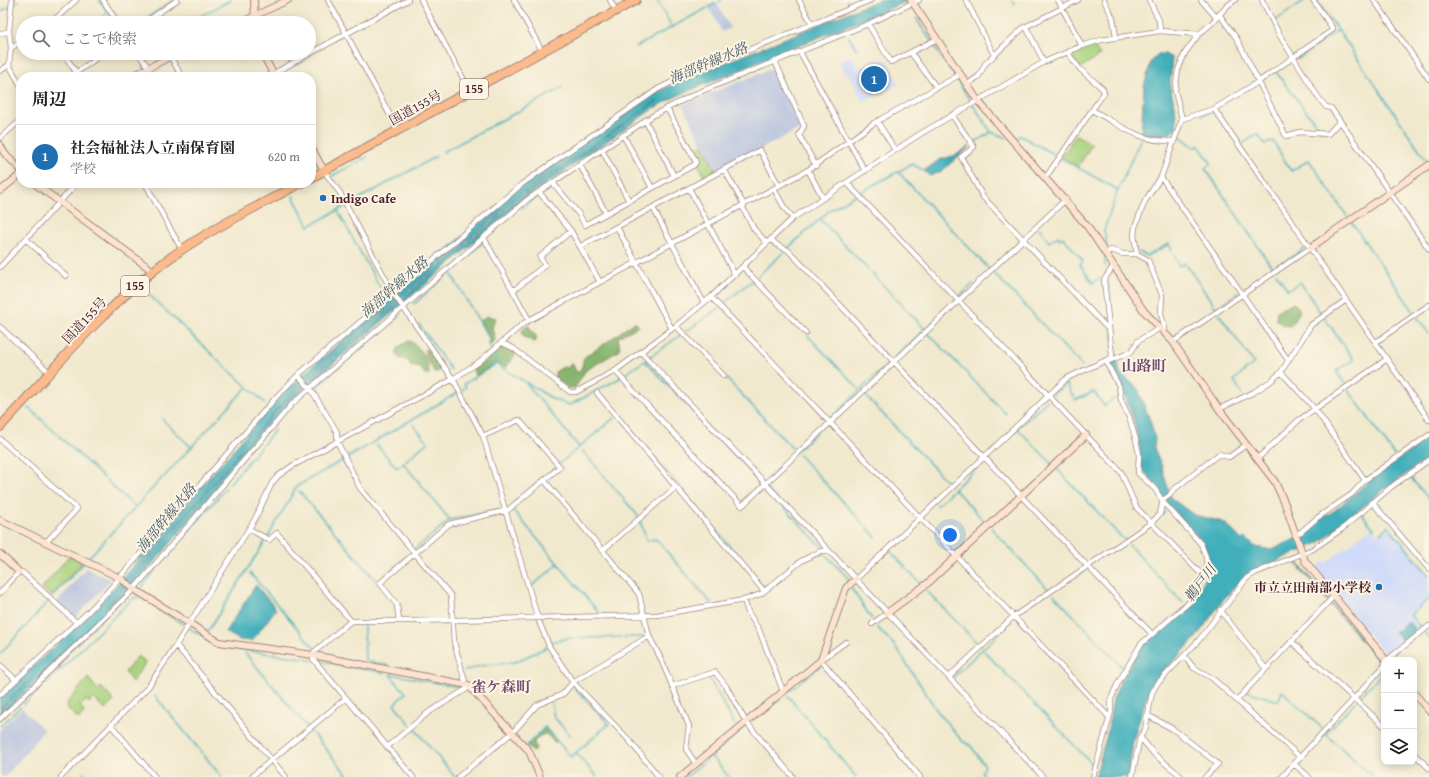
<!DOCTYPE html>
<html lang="ja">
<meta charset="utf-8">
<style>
:root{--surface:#fff;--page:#f6f6f6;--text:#202124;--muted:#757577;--line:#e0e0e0;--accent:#1f6fb2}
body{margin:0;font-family:"Gentium Book Plus","Noto Serif JP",serif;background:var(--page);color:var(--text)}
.controls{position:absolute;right:12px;bottom:12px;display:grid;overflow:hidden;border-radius:8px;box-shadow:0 2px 10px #0003}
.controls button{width:36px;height:36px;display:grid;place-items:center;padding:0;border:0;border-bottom:1px solid var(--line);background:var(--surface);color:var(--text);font:20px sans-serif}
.you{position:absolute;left:950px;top:535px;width:14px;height:14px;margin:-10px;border:3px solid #fff;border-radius:50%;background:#1a73e8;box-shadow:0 0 0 6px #1a73e833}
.badge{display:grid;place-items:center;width:26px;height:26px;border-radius:50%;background:var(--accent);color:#fff;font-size:13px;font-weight:700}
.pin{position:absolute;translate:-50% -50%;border:2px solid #fff;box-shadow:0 1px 4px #0006}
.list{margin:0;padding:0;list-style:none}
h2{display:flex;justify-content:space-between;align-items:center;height:52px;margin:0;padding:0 16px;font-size:17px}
h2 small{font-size:13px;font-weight:400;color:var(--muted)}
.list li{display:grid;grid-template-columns:26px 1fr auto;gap:12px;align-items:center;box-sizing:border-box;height:64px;padding:0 16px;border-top:1px solid var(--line)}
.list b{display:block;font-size:15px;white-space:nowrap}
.list p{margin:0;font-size:13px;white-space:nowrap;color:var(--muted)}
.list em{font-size:13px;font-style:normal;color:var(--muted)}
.icon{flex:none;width:22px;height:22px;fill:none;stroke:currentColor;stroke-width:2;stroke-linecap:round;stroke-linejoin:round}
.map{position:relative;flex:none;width:1429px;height:777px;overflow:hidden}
.search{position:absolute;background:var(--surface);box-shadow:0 2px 10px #0003;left:16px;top:16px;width:300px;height:44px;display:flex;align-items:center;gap:10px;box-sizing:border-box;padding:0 14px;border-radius:22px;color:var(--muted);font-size:15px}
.panel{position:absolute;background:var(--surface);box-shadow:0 2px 10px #0003;left:16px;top:72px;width:300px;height:116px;border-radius:16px}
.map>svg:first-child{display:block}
.built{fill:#d0daf9}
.industrial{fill:#bac4de}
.green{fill:#a9d37f;stroke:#7a7955}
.forest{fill:#86b56e;stroke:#686a4c}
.water{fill:#3fafbb;stroke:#446773;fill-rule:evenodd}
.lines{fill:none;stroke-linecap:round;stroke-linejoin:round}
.stream{stroke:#3fafbb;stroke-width:1.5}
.street-casing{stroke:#9e847c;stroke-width:6}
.secondary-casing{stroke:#9e847c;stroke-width:8}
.highway-casing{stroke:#9e847c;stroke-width:10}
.street{stroke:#fff;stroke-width:4.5}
.secondary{stroke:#fde4d1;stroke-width:6}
.highway{stroke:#fbbb8d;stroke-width:8}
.poi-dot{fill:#1f6fb2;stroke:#fcf5e5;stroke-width:1.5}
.labels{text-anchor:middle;stroke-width:4;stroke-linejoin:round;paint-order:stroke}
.shield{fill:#fcf5e5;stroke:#7f5f63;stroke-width:1}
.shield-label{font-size:12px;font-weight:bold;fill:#4a1f2b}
.street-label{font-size:13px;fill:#4a1f2b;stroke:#fcf5e5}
.poi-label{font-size:13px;font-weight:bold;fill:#4a1f2b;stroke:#fcf5e5;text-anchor:start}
.water-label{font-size:14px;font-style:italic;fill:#465965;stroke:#fcf5e5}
.quarter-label{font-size:15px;font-weight:bold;fill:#744c6d;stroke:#fcf5e5}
</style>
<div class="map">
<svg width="1429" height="777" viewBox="0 0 1429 777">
<rect width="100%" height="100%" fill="#fcf5e5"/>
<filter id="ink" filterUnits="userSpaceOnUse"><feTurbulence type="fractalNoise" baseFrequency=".025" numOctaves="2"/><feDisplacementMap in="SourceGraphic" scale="8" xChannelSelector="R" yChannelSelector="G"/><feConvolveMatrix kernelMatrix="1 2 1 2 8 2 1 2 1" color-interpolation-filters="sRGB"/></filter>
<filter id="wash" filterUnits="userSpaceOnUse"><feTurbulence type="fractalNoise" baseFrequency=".012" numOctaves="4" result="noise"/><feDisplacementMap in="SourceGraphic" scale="16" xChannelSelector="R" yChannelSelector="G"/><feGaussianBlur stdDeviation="0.9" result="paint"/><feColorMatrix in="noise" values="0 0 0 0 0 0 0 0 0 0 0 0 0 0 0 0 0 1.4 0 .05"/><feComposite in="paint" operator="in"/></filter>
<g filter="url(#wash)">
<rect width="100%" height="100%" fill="#f1e9ce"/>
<path class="built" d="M 852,56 L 858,69 L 876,60 L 887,60 L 899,84 L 863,102 L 849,73 L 845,74 L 839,61 Z
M 1388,527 L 1429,576 L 1429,598 L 1409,615 L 1421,630 L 1389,656 L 1387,656 L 1314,569 L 1324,561 L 1326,563 L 1371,528 L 1378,535 Z"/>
<path class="industrial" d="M 717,3 L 730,28 L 722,32 L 709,8 Z
M 775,67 L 802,125 L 800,129 L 716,172 L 683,105 Z
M 86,568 L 111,580 L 74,619 L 57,602 Z
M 22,708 L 44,730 L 18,762 L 5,777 L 2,777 L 0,774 L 0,729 Z"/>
<path class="green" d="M 1093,44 L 1100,55 L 1080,68 L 1069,53 Z
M 1076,135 L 1092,144 L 1078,167 L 1062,157 Z
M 703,145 L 716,171 L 704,177 L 693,150 Z
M 69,556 L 83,562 L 51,596 L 42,588 Z
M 138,656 L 146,662 L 132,682 L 125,672 Z
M 88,678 L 98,690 L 101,687 L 114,701 L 105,710 L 94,698 L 89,703 L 87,700 L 80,706 L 84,712 L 80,718 L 77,718 L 68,709 L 67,703 Z"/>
<path class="forest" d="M 1292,303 L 1296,305 L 1300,311 C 1296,316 1295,322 1290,326 L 1283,325 L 1276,320 L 1277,311 Z
M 487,316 L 496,318 L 492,327 L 495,340 L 491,345 L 490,337 L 480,321 Z
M 635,322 L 639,326 L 618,337 L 620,349 L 618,351 L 585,371 L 575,388 L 568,388 L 555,378 L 555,372 L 563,367 L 568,368 L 572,362 L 576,372 L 579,372 C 587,359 578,359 594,351 Z
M 528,325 L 537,338 L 535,342 L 524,337 L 522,333 L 523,329 Z
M 409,341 C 420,345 430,362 429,374 L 425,374 L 419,367 L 412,367 L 407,360 L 399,358 L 396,353 L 400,346 Z
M 501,346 L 506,346 L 516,354 L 506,367 L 496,363 L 475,376 L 473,370 L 479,364 L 487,361 L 489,355 Z
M 425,349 L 431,350 L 442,366 L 438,372 L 434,372 L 433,370 L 425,353 Z
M 544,728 L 556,741 L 555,743 L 546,734 L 541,735 L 534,742 L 536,749 L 533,752 L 527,745 Z"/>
<path class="water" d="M 879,0 L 910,0 L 679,95 L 654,108 L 526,198 L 307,386 C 244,449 192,522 132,587 C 91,633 45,673 0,716 L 0,709 L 37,674 L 0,708 L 0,698 L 99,605 L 271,406 L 301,376 L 515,191 L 659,91 L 683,80 ZM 657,101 L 523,195 L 306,381 L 276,411 L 128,583 L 105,608 L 276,410 L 305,380 L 522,194 Z
M 1158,54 L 1165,54 L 1172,58 L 1170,87 L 1175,106 L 1177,128 L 1169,134 L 1141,135 L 1144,86 L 1151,62 Z
M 970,146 L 942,171 L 930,176 L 924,171 L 939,160 L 956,155 Z
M 1117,359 L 1120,372 L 1138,389 L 1151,423 L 1155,439 L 1154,448 L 1161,464 L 1171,498 L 1194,515 L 1220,521 L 1226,524 L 1242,540 L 1244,538 L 1256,547 L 1272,550 L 1303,535 L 1317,521 L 1334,511 L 1376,475 L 1429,438 L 1429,458 L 1382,491 L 1319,543 L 1255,570 L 1246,575 L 1223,600 L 1195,639 L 1153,682 L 1145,702 L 1133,741 L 1128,777 L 1095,777 L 1107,734 L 1113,699 L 1120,682 L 1142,644 L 1194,600 L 1209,571 L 1208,555 L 1203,543 L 1165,501 L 1156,486 L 1142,469 L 1139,445 L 1133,419 L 1120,381 L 1110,365 L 1110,363 Z
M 1294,561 L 1296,561 L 1384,665 L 1382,665 Z
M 256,585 L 276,609 L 252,641 L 240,640 L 225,632 Z
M 1408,621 L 1416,631 L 1403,642 L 1395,632 Z"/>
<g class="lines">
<path class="stream" d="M 99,0 L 115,23
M 657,0 L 672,27
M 847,0 L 849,4
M 969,0 L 969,1
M 1012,0 L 1014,4
M 719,2 L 722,0
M 14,4 L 19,0
M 709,7 L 716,3
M 0,12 L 9,7
M 916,18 L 991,132 L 1007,138
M 1275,21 L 1305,0
M 94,23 L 108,13
M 140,23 L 173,0
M 187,23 L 231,0
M 1338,30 L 1427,161
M 849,37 L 857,50
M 636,47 L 707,8
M 1298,59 L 1338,30 L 1316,0
M 1276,72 L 1322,132
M 1201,115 L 1213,112
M 491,126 L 562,88
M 1180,136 L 1194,147 L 1199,146 L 1211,163 L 1205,168 L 1273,269
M 1015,138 L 1021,136 L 1118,190
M 975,142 L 990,133
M 1242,144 L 1258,134 L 1265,144 L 1273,141 L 1291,171 L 1309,160 L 1347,216
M 443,152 L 489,127
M 419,166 L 436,156
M 899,173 L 989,269
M 332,176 L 367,157
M 859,193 L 912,164 L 925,171
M 293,196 L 309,226 L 344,207
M 349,204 L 417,167
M 522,208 L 537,196
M 338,211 L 357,246
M 820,219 L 925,329
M 1352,223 L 1414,312
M 1039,228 L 1049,242 L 1058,236 L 1060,239 L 1063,237 L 1083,261 L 1080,265 L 1093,283 L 1100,278
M 1107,246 L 1104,230 L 1118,190 L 1141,138
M 358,248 L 384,294
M 788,248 L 830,210 L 855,195
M 1139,252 L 1147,256 L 1169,244 L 1172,251
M 1174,254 L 1179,266 L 1185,263 L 1216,308 L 1238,293
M 1105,257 L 1105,266
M 1275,268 L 1307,247
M 992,271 L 1082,366
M 450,272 L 490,340 L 488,342 L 491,348
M 1276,273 L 1288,290 L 1300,282 L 1322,315
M 757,277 L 784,252
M 1108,282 L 1115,357
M 142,288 L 215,357
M 958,298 L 973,284
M 414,304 L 482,243
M 722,305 L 753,280
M 1219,314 L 1254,363 L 1234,380 L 1242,395
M 1324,317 L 1354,360 L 1336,371 L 1345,384
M 1417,317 L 1429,334
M 419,324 L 451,370
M 685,332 L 719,308
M 928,333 L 1006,414
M 808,336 L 860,390
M 492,353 L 498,364
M 648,358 L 681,335
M 894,358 L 956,301
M 217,359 L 265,403
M 646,362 L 761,483
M 622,376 L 646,360
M 727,379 L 795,451
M 525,382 L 579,447
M 1348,389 L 1395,456
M 314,390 L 323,381 L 400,315
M 462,390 L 466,387 L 464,384 L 496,364 L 553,399 L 570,405 L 620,378
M 864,394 L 950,485
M 1052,395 L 1066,383 L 1075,400 L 1094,392 L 1104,406 L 1118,396
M 29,408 L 104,478
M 619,415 L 763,586 L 768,585
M 220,416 L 247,387
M 162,419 L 191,447
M 830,419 L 890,362
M 1018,429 L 1051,463
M 1001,444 L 1048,400
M 377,445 L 397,468 L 428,442 L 413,425
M 582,450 L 639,517
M 799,455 L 876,537
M 347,458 L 457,393
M 403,463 L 450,520
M 559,464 L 614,418
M 1056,468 L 1123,539
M 164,477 L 218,418
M 1410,477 L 1429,499
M 106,480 L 135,507
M 765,481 L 826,423
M 229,484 L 275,430
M 765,487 L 823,548
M 954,489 L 987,524
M 299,491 L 377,582
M 743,502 L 762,484
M 513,503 L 556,467
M 937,505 L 984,461
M 513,510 L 601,615
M 1362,514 L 1374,529
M 1161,516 L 1165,512
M 640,521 L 647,541 L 656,539 L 711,603
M 196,523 L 226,488
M 991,528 L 1049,590
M 1380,533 L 1388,526 L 1429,575
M 108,537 L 162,478
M 268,537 L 297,486 L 345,459
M 1129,545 L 1182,602
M 415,549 L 450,520 L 499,510
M 889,550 L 921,584
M 818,555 L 825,554 L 849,579 L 847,583
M 89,557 L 106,539
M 250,573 L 315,649
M 1077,576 L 1087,569
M 773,582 L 797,561
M 377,583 L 412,552
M 857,585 L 882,611
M 532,586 L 558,564
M 142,587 L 154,571 L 192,527
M 851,588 L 872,619
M 926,590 L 980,646
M 1054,595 L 1124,669
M 135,596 L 140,599
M 52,597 L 84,563
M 157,608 L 185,625
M 352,624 L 364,624 L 365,661 L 390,666
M 877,627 L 895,646 L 938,712 L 962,741 L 971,746 L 985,766 L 982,772 L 984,777
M 189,628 L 221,647 L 310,659 L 312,661
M 1422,629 L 1410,615 L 1429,599
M 208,631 L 266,540
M 1425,633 L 1429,639
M 551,642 L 569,638 L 644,637
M 984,651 L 1092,764
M 245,653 L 308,728
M 0,654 L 50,600
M 317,660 L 374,671
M 465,671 L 480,666 L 515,662 L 547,647
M 378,672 L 384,673
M 391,674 L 464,688
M 390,675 L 406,693 L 394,704 L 410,724
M 708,676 L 735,725
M 952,678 L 1012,621
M 46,684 L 133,598 L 135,599
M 1247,691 L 1278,701 L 1282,691 L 1322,728
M 155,696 L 222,777
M 788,696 L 856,777
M 1358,699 L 1384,671
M 551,701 L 554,717 L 570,735
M 24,704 L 40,689
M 751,722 L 820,666
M 0,726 L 20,707
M 414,728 L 455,777
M 310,730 L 349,777
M 1326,734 L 1373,777
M 527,745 L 545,727 L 571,757 L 609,724 L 574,687
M 576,753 L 597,777
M 393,757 L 410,777
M 712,757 L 729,777
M 1298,764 L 1355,702
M 83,773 L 86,777
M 686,777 L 746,726
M 1287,777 L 1296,767"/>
</g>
</g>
<g filter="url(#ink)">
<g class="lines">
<defs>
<path id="street" d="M 12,0 L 9,31 L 11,48 L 9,65 L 21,86
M 103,0 L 118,23
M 328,0 L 398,130
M 421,0 L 470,91
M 514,0 L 542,51
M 610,0 L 616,11
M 799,0 L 812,24
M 966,0 L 994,55
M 1058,0 L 1082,46
M 1104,0 L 1113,18 L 1116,37
M 1149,0 L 1159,20 L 1160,31
M 1201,0 L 1216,17
M 1262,0 L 1280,36 L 1318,97 L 1326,107 L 1331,108 L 1340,121 L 1429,249
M 1374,0 L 1429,79
M 1219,14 L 1237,39 L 1286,136 L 1300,132 L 1328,134 L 1340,121
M 51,23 L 76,0
M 144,23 L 177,0
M 868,24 L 891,62 L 937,39
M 1026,27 L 1044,62
M 0,34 L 9,31
M 11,48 L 23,41
M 800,52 L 865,171
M 1067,52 L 1080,69 L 1103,89 L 1104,93 L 1092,110
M 63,53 L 76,72
M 138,53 L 148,67
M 911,53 L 937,88
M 170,56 L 182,77
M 775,61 L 804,126 L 799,135 L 816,166
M 0,71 L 9,65
M 70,77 L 104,53
M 267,77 L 408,0
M 968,84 L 979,76 L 985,64 L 1023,28 L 1078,0
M 1214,109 L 1429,420
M 952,115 L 974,147 L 961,157 L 983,197 L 1109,330
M 1182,119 L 1214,109 L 1258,82 L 1331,31 L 1333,29 L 1313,0
M 645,120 L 674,176
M 877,121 L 895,150
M 623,135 L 652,188
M 0,138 L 21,120
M 602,150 L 629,201
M 580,165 L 606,213
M 724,169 L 744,205
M 808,170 L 823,198
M 324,171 L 340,193 L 393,293 L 453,379 L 483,436 L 538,619 L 549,646 L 573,682 L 628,739 L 659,777
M 1046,177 L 1092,110 C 1122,126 1139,142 1174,141 L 1182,119 L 1175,91 L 1178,70 L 1185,53 L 1199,34 L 1212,23 L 1227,6 L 1235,0
M 1161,177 L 1288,360
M 145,183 L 182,250
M 553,183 L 578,213 L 585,225 L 694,165 L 696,162 L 667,108
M 847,183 L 1121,472 L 1136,507 L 1204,577
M 689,188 L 735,275
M 774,189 L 784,207 L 793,218
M 539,192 L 571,231 L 600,282
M 742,206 L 754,229 L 767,243
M 653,208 L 704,303
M 617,227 L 672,329
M 484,238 L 529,320
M 26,239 L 66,276
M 771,239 L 777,245 L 788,250 L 1151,633
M 581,246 L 760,150 L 779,186
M 1106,253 L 1111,250 L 1123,254 L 1137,254 L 1148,260 L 1162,295 L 1161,314 L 1165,328 L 1163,331
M 1137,254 L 1134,235 L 1135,227 L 1145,201 L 1161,177 L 1174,141
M 0,267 L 77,183
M 743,267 L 806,333
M 513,291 L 545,265 L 540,257 L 571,231
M 711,297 L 1109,717
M 676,326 L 724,376
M 0,327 L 50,373
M 1173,342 L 1310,248
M 1376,342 L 1429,305
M 502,343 L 513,348 L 570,392 L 576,392 L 615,371 L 676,326 L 711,297 L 793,218 L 920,134 L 1010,82 L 1044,62 L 1082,46 L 1101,40 L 1160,31 L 1199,34
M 641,352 L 1043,777
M 1109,361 L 1131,352 L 1138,341 L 1160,328
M 615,371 L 742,506 L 1066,199
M 1281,372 L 1315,409 L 1365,480
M 298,375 L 312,391 L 337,432 L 337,441 L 360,488 L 451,596 L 454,642 L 466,685
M 597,393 L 676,487
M 1219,409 L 1254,392 L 1271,381 L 1281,372 L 1311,325 L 1346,300
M 0,439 L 77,509 L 47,541
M 1257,459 L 1299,420 L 1387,359
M 544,480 L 639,594 L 649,636 L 660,657 L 689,726 L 686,749 L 696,764
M 1372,502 L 1429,569
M 249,529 L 269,540 L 277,533 L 351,621
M 1295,535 L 1301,532 L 1317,518 L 1352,494 L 1365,480 L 1429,435
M 603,550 L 676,487 L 764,591
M 856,579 L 1067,378 L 1111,358 L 1112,355 L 1104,280 L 1114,265
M 0,593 L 19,572 L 22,572 L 77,623
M 744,600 L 748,612 L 759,630 L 783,691
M 1220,610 L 1266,669
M 399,621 L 397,605 L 380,583 L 449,524 L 508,510 L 560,467 L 519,420 L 483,436
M 872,624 L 887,613
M 1291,641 L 1384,726
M 846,642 L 821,660 L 920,777
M 176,645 L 286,777
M 1184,656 L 1194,668 L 1212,678 L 1300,757
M 1387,660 L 1429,626
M 0,665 L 16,680
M 949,677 L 1013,617 L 1151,523 L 1160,514 L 1163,500 L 1170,495 L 1172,491 L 1219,454 L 1229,457 L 1246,445
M 672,686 L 715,672 L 726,686 L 746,722 L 793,777
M 0,695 L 89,611 L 108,591 L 278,395 L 298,375 L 522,184 L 658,89 L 678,79 L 871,0
M 1237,700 L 1333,597
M 1147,715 L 1173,729 L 1218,764 L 1205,777
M 0,719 L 134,589 L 292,404 L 528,199 L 654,115 L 697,93 L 868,24 L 919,0
M 111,725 L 155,777
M 1140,737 L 1155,755 L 1182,777
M 387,747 L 429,712 L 470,687
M 1414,754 L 1429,768
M 1294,764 L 1309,777
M 61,777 L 148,687 L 176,645 L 255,519 L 272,483 L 278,476 L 292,466 L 453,379 L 479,362 L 524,323 L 808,170 L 874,123 L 961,74
M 251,777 L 346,698
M 413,777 L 313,659 L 314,652 L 351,621 L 411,621 L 657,615 L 744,600 L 761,594 L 801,561 L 821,551 L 829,551
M 458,777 L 512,733 L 537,705 L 563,694 L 573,682 L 649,636
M 1093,777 L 1111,712 L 1111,699 L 1118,683 L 1141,644 L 1193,599 L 1207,569 L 1206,557 L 1201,544 L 1163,502 L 1155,489 L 1138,473 L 1139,454 L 1136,440 L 1129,417 L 1121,400 L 1119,386 L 1106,362
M 1132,777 L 1140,737 L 1145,730 L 1152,693 L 1156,685 L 1199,640 L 1247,578 L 1255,573 L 1313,549 L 1342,529 L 1391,487 L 1429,460
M 1282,777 L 1384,666"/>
<path id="secondary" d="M 254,0 L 255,23
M 911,0 L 978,101 L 1087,226 L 1144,311 L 1173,342 L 1219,409 L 1275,482 L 1285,504 L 1305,561 L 1386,660
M 240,23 L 288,0
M 262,53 L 275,77
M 131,77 L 177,53
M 0,145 L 5,154 L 21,170
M 311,147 L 324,171
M 34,183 L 153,271
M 0,191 L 21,174
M 1310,248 L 1429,165
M 0,520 L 120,578 L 134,589 L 219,642 L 313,655 L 468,685 L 529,751 L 540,777
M 0,554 L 19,572
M 887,613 L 928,583 L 1086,435
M 1414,693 L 1429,711
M 680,777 L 821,660 L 846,588 L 856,579"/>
<path id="highway" d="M 311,178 L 636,0
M 0,427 C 49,375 96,317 153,271 C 197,235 251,210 301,183"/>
</defs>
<use href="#street" class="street-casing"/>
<use href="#secondary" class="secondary-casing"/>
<use href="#highway" class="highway-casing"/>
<use href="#street" class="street"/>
<use href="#secondary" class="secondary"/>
<use href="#highway" class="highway"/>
</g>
</g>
<g class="poi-dot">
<circle cx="323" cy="198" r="4"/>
<circle cx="1379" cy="587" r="4"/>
</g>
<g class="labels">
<g class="shield">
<rect x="460" y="79" width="28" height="20" rx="3"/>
<rect x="121" y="276" width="28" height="20" rx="3"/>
</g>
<g class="shield-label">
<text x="474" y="93">155</text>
<text x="135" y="290">155</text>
</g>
<g class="street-label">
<text transform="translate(415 107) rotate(-29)" y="5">国道155号</text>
<text transform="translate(84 320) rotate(-47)" y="5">国道155号</text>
</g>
<g class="poi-label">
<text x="331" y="203">Indigo Cafe</text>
<text x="1371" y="592" text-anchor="end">市立立田南部小学校</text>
</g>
<g class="water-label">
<text transform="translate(708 63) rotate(-23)" y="5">海部幹線水路</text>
<text transform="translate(394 287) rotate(-41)" y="5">海部幹線水路</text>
<text transform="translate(166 518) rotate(-50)" y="5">海部幹線水路</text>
<text transform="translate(1200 583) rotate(-53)" y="5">鵜戸川</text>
</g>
<g class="quarter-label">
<text x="1144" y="371">山路町</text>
<text x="501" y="692">雀ケ森町</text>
</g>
</g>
</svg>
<div class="controls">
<button>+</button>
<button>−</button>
<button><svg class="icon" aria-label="layers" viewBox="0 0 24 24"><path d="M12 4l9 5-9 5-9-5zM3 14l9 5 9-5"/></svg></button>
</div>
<div class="you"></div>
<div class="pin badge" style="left:874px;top:79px">1</div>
<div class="search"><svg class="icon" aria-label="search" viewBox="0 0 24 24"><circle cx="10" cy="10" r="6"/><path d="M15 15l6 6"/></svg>ここで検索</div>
<section class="panel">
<h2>周辺<small></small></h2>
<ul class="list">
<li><span class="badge">1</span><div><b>社会福祉法人立南保育園</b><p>学校</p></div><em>620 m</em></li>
</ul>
</section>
</div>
